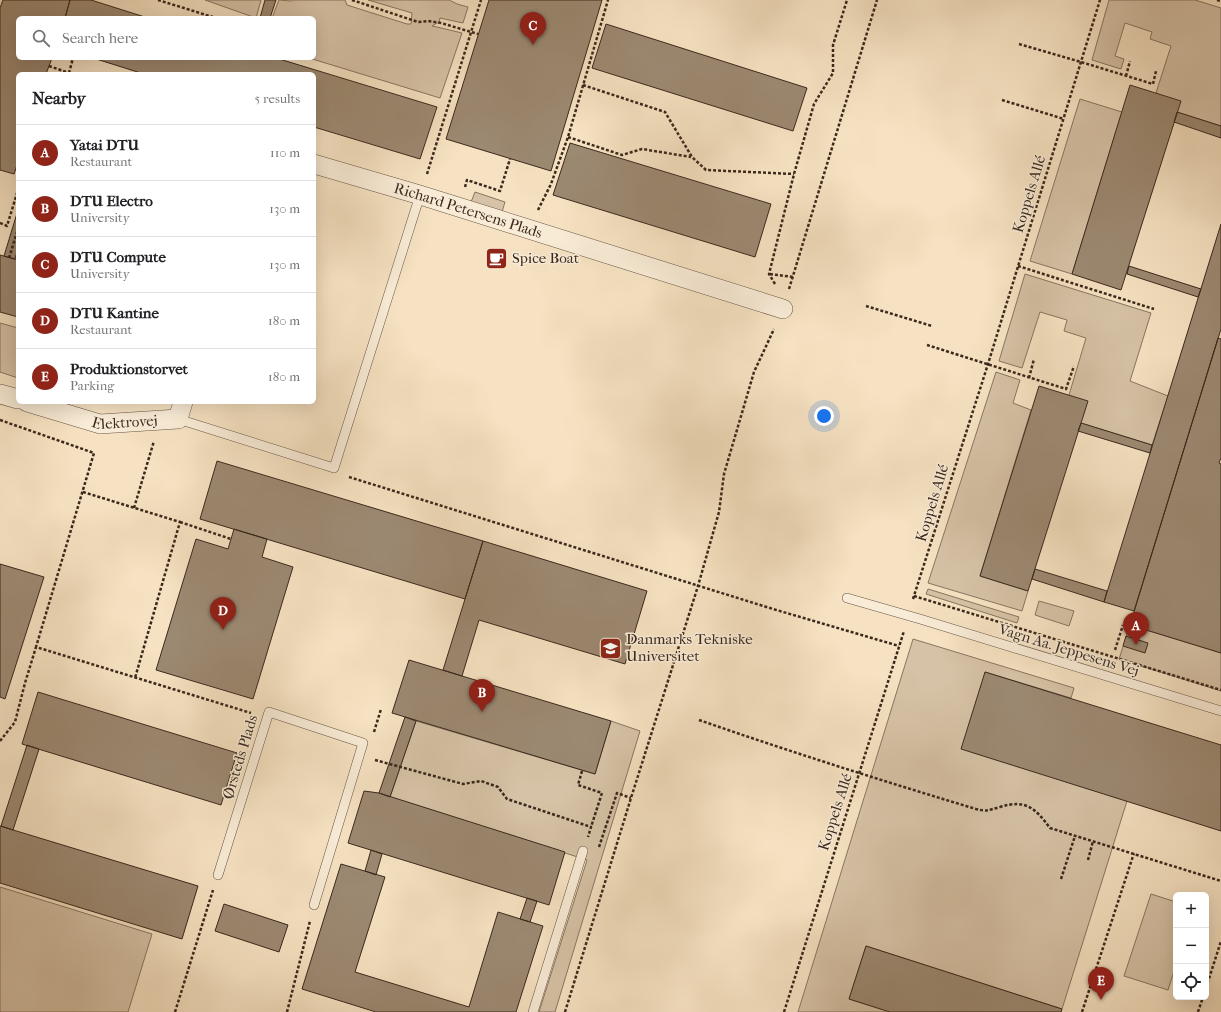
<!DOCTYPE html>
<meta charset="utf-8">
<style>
:root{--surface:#fff;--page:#f6f6f6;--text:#202124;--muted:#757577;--line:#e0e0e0;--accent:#8f2418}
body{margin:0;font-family:"IM FELL French Canon",serif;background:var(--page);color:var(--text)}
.controls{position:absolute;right:12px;bottom:12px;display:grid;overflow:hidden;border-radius:6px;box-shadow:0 4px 16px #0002}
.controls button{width:36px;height:36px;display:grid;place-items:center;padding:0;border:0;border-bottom:1px solid var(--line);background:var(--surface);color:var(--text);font:20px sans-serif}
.you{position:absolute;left:824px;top:416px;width:14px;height:14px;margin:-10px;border:3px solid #fff;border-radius:50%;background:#1a73e8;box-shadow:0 0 0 6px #1a73e833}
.badge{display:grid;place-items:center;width:26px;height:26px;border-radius:50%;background:var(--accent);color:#fff;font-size:13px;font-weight:700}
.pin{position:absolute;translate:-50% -33px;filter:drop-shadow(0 1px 2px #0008)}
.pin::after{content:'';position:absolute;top:21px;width:14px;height:12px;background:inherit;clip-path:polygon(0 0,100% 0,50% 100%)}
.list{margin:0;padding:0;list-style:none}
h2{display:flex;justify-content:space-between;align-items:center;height:52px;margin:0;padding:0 16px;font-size:17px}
h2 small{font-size:13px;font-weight:400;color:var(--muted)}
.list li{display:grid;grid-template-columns:26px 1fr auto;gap:12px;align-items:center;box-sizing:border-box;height:56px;padding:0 16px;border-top:1px solid var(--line)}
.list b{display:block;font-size:15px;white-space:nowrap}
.list p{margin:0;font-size:13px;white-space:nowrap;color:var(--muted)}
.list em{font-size:13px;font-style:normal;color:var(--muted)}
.icon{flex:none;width:22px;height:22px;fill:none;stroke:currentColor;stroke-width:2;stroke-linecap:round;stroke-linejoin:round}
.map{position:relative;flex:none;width:1221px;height:1012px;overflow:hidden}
.search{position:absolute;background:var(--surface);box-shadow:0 4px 16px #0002;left:16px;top:16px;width:300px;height:44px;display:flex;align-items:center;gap:10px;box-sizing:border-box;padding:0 14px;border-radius:6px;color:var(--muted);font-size:15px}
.panel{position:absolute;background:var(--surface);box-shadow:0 4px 16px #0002;left:16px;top:72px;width:300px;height:332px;border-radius:6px}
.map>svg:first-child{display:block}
.green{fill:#d6c2a6;stroke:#887561}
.building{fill:#9c8972;stroke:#3a281c}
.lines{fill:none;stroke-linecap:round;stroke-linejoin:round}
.service-casing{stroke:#695646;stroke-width:10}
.minor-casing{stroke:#695646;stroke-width:20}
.path{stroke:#3a281c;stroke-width:2.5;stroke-dasharray:3 2;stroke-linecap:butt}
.service{stroke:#f9ecd7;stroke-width:9}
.minor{stroke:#f9ecd7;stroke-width:19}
.labels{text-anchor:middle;stroke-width:3;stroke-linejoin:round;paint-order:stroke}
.street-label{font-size:15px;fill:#3a281c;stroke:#f9ecd7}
.poi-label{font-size:15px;fill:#3a281c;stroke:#f9ecd7;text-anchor:start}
</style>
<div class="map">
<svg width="1221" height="1012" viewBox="0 0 1221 1012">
<rect width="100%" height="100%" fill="#f6e2c2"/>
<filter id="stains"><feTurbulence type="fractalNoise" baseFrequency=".005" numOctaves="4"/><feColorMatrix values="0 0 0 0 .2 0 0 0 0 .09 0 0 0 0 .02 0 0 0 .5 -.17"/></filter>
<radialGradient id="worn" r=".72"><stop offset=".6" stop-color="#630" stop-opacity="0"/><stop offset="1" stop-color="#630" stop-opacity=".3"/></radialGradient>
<path class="green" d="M 205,0 L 261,0 L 256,18 Z
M 279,0 L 291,1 L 293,0 L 345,0 L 347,5 L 407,24 L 411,24 L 412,13 L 368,0 L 449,0 L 457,4 L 468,7 L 463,23 L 440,18 L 439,22 L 432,26 L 437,27 L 462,33 L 440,98 L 309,58 L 314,58 L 314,18 L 272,18 Z
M 1109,0 L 1195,0 L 1221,8 L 1221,126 L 1177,112 L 1156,93 L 1171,46 L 1150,39 L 1152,32 L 1125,23 L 1115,56 L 1124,59 L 1121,69 L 1092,60 Z
M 1080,99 L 1122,112 L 1072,274 L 1030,261 Z
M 475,192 L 505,202 L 502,212 L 471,202 Z
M 1025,274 L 1151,313 L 1130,381 L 1168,396 L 1152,445 L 1081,423 L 1069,395 L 1086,338 L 1064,331 L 1067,320 L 1040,312 L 1022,368 L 999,361 Z
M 0,323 L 18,328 L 18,378 L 0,372 Z
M 996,372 L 1020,380 L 1013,403 L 1031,410 L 980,576 L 1028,591 L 1022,611 L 928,583 Z
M 928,589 L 1019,617 L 1017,623 L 926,594 Z
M 1039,601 L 1074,611 L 1069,626 L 1035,615 Z
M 1130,625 L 1221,653 L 1221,691 L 1119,659 Z
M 913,639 L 1074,688 L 1071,698 L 985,672 L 1127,801 L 1062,1009 L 866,946 L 849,999 L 890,1012 L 798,1012 Z
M 416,721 L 595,774 L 611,721 L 640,731 L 555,1012 L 539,1012 L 587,860 L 390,797 Z
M 0,887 L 152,934 L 128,1012 L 0,1012 Z
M 1151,894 L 1176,902 L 1176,965 L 1168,990 L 1124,976 Z"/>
<path class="building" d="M 3,0 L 70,0 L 65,18 L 18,18 L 18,58 L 52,58 L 46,74 L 18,74 L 18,162 L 14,174 L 0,170 L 0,8 Z
M 70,0 L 91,0 L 148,18 L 65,18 Z
M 265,0 L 276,0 L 270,18 L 260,18 Z
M 489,0 L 602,0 L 551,171 L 446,139 Z
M 606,24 L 807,88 L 793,131 L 592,68 Z
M 93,58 L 276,58 L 437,107 L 420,159 L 314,127 L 314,74 L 144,74 Z
M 1130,85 L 1181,101 L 1121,290 L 1072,274 Z
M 1177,112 L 1221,126 L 1221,138 L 1174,122 Z
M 570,143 L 771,204 L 755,257 L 553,195 Z
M 18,210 L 18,248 L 15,259 L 4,256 Z
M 1221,224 L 1221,329 L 1134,611 L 1104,602 Z
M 0,255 L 18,260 L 18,317 L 0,312 Z
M 1129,266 L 1201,289 L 1198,297 L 1127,274 Z
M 1218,338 L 1221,339 L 1221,458 L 1219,463 L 1221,464 L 1221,653 L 1130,625 Z
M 1039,386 L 1088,401 L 1028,591 L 980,576 Z
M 1081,423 L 1152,445 L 1150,453 L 1078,431 Z
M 217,461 L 483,541 L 465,599 L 200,519 Z
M 234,529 L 267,539 L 262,557 L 293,567 L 253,699 L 156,670 L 196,539 L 228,549 Z
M 483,541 L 647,591 L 625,664 L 479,620 L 462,676 L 443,670 Z
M 0,564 L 44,577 L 5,699 L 0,697 Z
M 1035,569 L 1107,591 L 1104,602 L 1032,579 Z
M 1126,636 L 1148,643 L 1145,653 L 1123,646 Z
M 409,660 L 611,721 L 595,774 L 392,713 Z
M 985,672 L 1221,745 L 1221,831 L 961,749 Z
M 38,692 L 237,753 L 221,805 L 22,744 Z
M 405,717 L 416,721 L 390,797 L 379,793 Z
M 27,745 L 39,749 L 13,830 L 1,826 Z
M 364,791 L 379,793 L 565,852 L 549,905 L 348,843 Z
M 0,826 L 198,886 L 182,939 L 0,883 Z
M 371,850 L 382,854 L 376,875 L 365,871 Z
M 341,864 L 385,877 L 355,972 L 469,1007 L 498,912 L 543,926 L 516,1012 L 376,1012 L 302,989 Z
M 527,898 L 537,901 L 530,922 L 520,919 Z
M 224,904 L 288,925 L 279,952 L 215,931 Z
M 866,946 L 1062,1009 L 1061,1012 L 890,1012 L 849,999 Z"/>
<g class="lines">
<defs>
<path id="service" d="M 178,419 L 334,468 L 420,195
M 847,598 L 920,619 L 1221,711
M 218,875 L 269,712 L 363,743 L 314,905
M 533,1012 L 583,851"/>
<g id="minor">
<path id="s1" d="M 314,164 L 420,195 L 783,309"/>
<path d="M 0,394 L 18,399"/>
<path id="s2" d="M 27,402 L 100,424 L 178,419 L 183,402"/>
</g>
</defs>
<use href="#service" class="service-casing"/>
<use href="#minor" class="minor-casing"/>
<path class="path" d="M 158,0 L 216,18
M 352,0 L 418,22 L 428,21 L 441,23 L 478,34
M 1217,0 L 1221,1
M 1019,44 L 1081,62 L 1153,84 L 1156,71
M 49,66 L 72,74
M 69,73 L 73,58
M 1126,76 L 1130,61
M 583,85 L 665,112 L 692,157 L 706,170 L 794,174
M 1002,100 L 1064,119
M 568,137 L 622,155 L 642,149 L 691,157
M 427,174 L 481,0
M 465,187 L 467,180 L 500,191 L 510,159
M 538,210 L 551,184 L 568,137 L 608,0
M 0,223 L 7,226 L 18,190
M 9,258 L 18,229
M 1018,266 L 1154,309
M 770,274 L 793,277
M 775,284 L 769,274 L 794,174 L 814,104 L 833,73 L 833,45 L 847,0
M 789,289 L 877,0
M 866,306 L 932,326
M 927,345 L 1066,389 L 1074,366
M 1029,378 L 1034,359
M 0,420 L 94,453 L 36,647 L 251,713
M 349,477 L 773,609 L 899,646
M 83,492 L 180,522 L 135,678
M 134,508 L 154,441
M 180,522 L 231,539
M 914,596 L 1221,690
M 913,599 L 988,364 L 1100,0
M 1115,650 L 1123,625
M 699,720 C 791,752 883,781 976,809 C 988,812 988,810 1000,807 C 1026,799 1035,808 1050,828 L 1221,881
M 374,732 L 381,709
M 0,741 L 15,722 L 25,683 L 36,647
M 375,760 L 463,784 L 481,781 L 498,787 L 507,799 L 591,827 L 588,837
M 582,771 L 578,785 L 602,793 L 591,827
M 599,847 L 617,793 L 631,798
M 1088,860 L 1093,841
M 1061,879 L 1075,836
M 1206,988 L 1221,941
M 175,1012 L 213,890
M 287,1012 L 310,921
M 565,1012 L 631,798 L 698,586 L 719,512 L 724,474 L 754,372 L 774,329
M 784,1012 L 904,631
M 1082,1012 L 1134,853
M 1198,1012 L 1203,997"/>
<use href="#service" class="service"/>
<use href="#minor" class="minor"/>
</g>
<defs>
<symbol id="cafe-square" viewBox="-11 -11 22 22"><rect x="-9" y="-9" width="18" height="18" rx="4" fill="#8f2418" stroke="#f9ecd7"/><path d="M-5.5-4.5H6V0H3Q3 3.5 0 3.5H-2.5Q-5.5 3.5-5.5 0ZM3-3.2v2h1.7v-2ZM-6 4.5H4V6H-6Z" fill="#fff"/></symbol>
<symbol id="university-square" viewBox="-11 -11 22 22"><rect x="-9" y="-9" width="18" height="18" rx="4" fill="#8f2418" stroke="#f9ecd7"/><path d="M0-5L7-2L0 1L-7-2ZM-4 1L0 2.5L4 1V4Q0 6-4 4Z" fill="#fff"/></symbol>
</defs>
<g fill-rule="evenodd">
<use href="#cafe-square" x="484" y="246" width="25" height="25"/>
<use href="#university-square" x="598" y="636" width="25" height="25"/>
</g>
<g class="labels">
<g class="street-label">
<text transform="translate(1029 194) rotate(-73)" y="5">Koppels Allé</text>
<text dy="5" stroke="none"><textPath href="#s1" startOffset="161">Richard Petersens Plads</textPath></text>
<text dy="5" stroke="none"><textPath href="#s2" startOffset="101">Elektrovej</textPath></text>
<text transform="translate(932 503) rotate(-73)" y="5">Koppels Allé</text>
<text transform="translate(1069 650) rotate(17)" y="5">Vagn Aa. Jeppesens Vej</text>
<text transform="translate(240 757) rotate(-73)" y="5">Ørsteds Plads</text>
<text transform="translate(835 812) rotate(-72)" y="5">Koppels Allé</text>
</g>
<g class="poi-label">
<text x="512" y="263">Spice Boat</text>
<text x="626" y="644">Danmarks Tekniske<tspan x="626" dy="17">Universitet</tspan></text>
</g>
</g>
<rect width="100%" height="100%" filter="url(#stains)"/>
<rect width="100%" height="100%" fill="url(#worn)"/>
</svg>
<div class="controls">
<button>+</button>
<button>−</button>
<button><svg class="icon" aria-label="locate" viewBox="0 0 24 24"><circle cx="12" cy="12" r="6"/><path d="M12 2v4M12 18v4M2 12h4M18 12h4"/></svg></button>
</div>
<div class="you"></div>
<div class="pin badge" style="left:1136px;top:645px">A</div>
<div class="pin badge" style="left:482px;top:712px">B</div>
<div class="pin badge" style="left:533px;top:45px">C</div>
<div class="pin badge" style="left:223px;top:630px">D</div>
<div class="pin badge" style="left:1101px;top:1000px">E</div>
<div class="search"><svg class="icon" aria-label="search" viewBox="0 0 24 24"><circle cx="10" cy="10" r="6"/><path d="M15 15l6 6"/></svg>Search here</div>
<section class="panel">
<h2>Nearby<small>5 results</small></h2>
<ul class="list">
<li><span class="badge">A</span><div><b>Yatai DTU</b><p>Restaurant</p></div><em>110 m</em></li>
<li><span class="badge">B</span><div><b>DTU Electro</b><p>University</p></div><em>130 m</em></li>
<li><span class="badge">C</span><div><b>DTU Compute</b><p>University</p></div><em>130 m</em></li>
<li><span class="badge">D</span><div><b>DTU Kantine</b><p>Restaurant</p></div><em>180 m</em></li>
<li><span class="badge">E</span><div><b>Produktionstorvet</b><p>Parking</p></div><em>180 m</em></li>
</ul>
</section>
</div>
